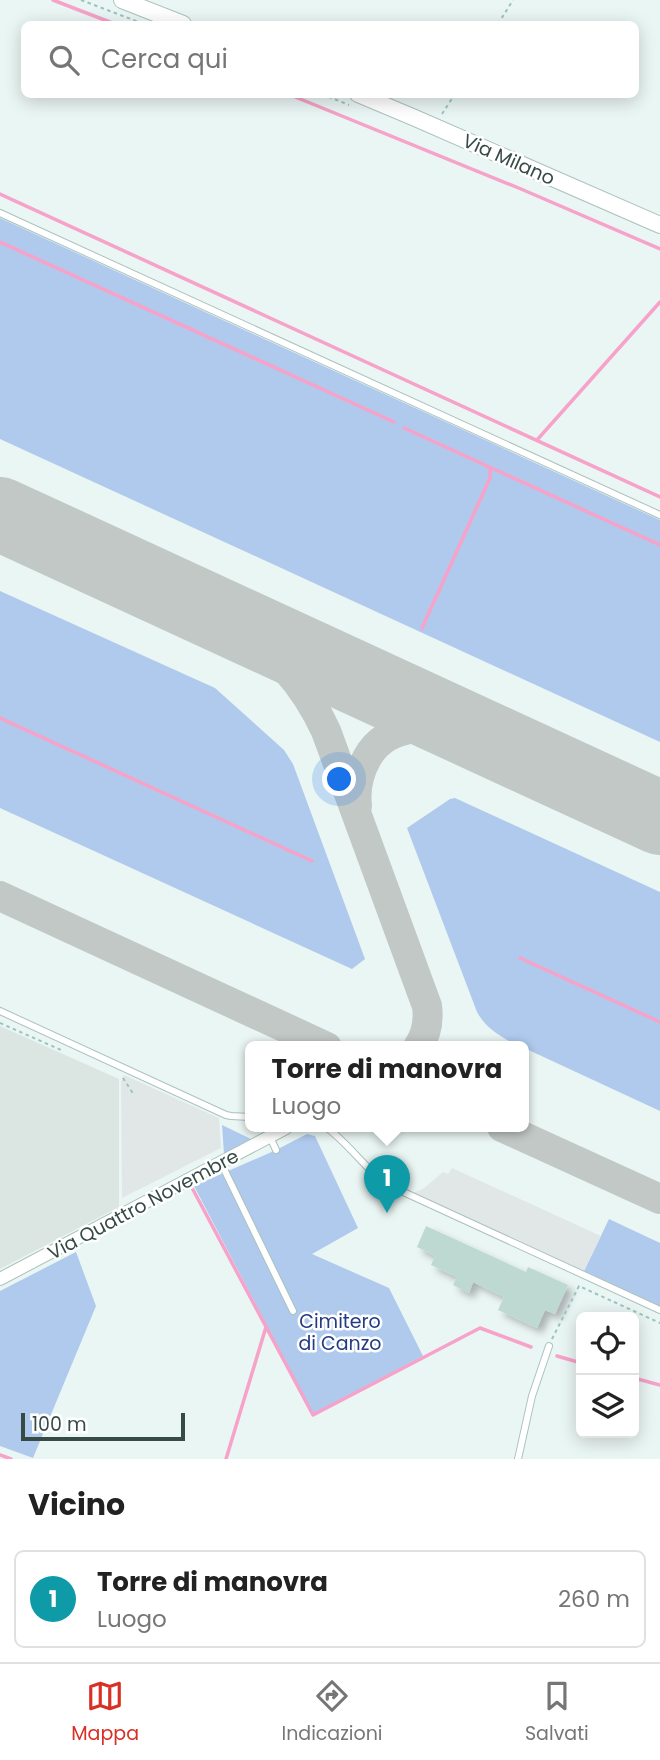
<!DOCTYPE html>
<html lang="it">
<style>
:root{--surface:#fff;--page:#f2f2f2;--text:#222;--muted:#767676;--line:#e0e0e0;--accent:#d93025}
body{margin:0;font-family:Poppins,sans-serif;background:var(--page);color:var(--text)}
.controls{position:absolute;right:21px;bottom:21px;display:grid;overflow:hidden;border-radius:10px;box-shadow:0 4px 18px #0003}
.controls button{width:63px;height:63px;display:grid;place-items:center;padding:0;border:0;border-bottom:2px solid var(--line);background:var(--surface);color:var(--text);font:35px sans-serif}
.scale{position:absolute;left:21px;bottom:18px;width:164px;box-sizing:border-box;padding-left:7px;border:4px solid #374b46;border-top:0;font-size:19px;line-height:24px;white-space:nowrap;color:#374b46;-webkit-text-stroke:5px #fff;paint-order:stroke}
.you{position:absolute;left:340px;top:780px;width:24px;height:24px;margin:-18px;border:5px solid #fff;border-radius:50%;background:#1a73e8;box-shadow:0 0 0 10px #1a73e833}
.badge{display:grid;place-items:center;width:46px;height:46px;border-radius:50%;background:var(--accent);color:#fff;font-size:23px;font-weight:700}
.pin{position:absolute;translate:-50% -58px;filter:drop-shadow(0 2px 4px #0008)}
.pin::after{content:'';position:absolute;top:37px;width:24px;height:21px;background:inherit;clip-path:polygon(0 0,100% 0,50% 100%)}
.popup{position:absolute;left:245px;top:1041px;width:284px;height:91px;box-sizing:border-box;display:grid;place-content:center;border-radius:10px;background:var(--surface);filter:drop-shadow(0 2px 5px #0005);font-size:23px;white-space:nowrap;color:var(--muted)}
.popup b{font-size:26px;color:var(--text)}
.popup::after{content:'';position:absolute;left:50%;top:100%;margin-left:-14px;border:14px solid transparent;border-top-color:var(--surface)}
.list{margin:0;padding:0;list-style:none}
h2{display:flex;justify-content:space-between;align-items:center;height:91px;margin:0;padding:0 28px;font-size:30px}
h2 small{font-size:23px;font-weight:400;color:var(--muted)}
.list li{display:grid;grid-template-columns:46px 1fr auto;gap:21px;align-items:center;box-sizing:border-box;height:98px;margin:0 14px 14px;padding:0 14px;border:2px solid var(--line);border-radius:10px}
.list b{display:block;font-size:26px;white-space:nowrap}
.list p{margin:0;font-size:23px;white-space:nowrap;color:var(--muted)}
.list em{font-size:23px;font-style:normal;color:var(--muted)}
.icon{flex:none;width:38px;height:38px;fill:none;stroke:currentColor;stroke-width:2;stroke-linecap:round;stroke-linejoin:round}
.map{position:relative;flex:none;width:660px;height:1459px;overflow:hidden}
.search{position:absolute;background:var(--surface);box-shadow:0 4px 18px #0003;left:21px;right:21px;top:21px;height:77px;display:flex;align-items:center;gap:18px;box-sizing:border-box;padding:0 24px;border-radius:10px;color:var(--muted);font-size:26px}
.sheet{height:203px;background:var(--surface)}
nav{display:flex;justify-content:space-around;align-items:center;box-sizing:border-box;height:98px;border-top:2px solid var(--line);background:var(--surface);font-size:19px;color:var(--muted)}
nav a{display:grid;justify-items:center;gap:4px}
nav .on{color:var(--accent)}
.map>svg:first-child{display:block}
.industrial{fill:#dbe6e2}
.green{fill:#b0caed}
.parking{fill:#e1e7e6}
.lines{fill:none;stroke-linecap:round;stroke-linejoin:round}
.stream{stroke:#f6a2c9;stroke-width:3.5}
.taxiway{stroke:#c2c8c6;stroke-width:30}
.runway{stroke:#c2c8c6;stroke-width:74}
.building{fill:#bed9d2;filter:url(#shadow)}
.service-casing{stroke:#abc2bd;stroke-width:8}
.minor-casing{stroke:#abc2bd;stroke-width:14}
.tertiary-casing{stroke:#abc2bd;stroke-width:18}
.path{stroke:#9bc5bc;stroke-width:2;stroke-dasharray:3.5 3.5;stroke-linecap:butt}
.service{stroke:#fff;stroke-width:6}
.minor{stroke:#fff;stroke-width:12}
.tertiary{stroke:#fff;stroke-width:16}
.labels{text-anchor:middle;stroke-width:5;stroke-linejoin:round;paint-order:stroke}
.street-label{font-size:19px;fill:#374b46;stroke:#fff}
.park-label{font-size:19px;fill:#243c82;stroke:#fff}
</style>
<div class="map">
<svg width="660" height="1459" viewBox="0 0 660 1459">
<defs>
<filter id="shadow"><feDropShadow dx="5.5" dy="5.5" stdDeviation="3.5" flood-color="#0004"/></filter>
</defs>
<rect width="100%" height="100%" fill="#eaf6f4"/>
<path class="industrial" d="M 0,1026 L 119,1079 L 119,1207 L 0,1269 Z"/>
<path class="green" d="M 0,218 L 660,520 L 660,742 L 0,439 Z
M 0,591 L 215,688 L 284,750 L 293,764 L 365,959 L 352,969 L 0,808 Z
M 455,798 L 660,892 L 660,1111 L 507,1040 C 494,1032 485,1026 477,1012 L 407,828 L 450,799 Z
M 222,1125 L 251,1139 L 224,1154 Z
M 307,1134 L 315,1136 L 358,1228 L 312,1254 L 389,1288 L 423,1356 L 313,1414 L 194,1186 L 276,1150 Z
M 609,1219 L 660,1243 L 660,1306 L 584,1271 Z
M 76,1252 L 96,1306 L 33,1458 L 0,1446 L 0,1291 Z"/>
<path class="parking" d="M 124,1075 L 219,1118 L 221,1148 L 122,1198 L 121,1081 Z
M 452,1168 L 601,1236 L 584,1271 L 413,1193 L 423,1189 L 443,1172 L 448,1174 Z"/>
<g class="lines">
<path class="stream" d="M 53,0 L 115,24
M 288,94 L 521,189 L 660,249
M 0,194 L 660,497
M 0,242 L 394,422
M 404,428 L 660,545
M 537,440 L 660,302
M 422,628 L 490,478 L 490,467
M 0,718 L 312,861
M 520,958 L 660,1022
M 190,1184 L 313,1415 L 480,1328 L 531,1347
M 557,1356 L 581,1363
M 634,1378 L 660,1385
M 0,1455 L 11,1459
M 226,1459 L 266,1327"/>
<path class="taxiway" d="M 232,621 C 276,656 302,679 326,731 L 427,1006 C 429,1021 427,1034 418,1047
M 357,806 C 355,789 358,774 367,758 C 389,718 438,727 476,734
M 0,896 L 327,1047
M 502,1127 L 660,1199"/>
<path class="runway" d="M 0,514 L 660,818"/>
</g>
<path class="building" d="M 426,1226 L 526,1272 L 528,1267 L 568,1285 L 555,1314 L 545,1310 L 537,1328 L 498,1310 L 504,1297 L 473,1282 L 469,1293 L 453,1285 L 457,1277 L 431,1265 L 435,1256 L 417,1247 Z"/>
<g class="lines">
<defs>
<path id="service" d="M 0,213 L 660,515
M 0,1011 L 226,1115 L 231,1116 L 250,1117
M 326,1127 C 348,1143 364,1167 386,1184 L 660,1310
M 270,1137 L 276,1150
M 221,1163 L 293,1311
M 518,1459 L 532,1396 L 549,1346"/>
<path id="minor" d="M 0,1279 L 286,1128"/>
<path id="tertiary" d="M 122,0 L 183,24
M 358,94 L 415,118 L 660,225"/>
</defs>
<use href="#service" class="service-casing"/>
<use href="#minor" class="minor-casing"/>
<use href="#tertiary" class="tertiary-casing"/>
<path class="path" d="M 81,0 L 144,24
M 498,24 L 513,0
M 322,94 L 349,105
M 442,114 L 455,94
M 0,1023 L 61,1050
M 123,1078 L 134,1095
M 552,1339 L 579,1286 L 660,1323"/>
<use href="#service" class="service"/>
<use href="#minor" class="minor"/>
<use href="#tertiary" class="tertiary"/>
</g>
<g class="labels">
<g class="street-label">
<text transform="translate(509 159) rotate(24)" y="7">Via Milano</text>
<text transform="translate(143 1204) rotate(-28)" y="7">Via Quattro Novembre</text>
</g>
<g class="park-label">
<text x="340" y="1328">Cimitero<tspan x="340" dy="22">di Canzo</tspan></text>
</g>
</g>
</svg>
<div class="controls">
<button><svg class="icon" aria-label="locate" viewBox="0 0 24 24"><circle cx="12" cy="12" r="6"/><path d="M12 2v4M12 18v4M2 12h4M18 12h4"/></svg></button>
<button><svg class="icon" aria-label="layers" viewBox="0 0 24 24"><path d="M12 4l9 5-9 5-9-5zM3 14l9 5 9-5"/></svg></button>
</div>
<div class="scale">100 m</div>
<div class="you"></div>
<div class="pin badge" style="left:387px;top:1213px;background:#0f9aa8">1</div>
<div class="popup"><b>Torre di manovra</b>Luogo</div>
<div class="search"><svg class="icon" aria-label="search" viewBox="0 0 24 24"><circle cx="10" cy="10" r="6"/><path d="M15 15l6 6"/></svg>Cerca qui</div>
</div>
<section class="sheet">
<h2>Vicino<small></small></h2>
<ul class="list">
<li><span class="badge" style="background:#0f9aa8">1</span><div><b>Torre di manovra</b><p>Luogo</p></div><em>260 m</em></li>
</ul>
</section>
<nav>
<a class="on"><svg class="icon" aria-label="map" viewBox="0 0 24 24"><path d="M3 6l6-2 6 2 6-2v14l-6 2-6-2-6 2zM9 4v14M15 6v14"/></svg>Mappa</a>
<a><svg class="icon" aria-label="directions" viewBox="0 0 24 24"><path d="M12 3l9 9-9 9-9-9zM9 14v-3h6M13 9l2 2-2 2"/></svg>Indicazioni</a>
<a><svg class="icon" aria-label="saved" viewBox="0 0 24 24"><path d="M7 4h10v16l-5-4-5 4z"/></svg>Salvati</a>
</nav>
